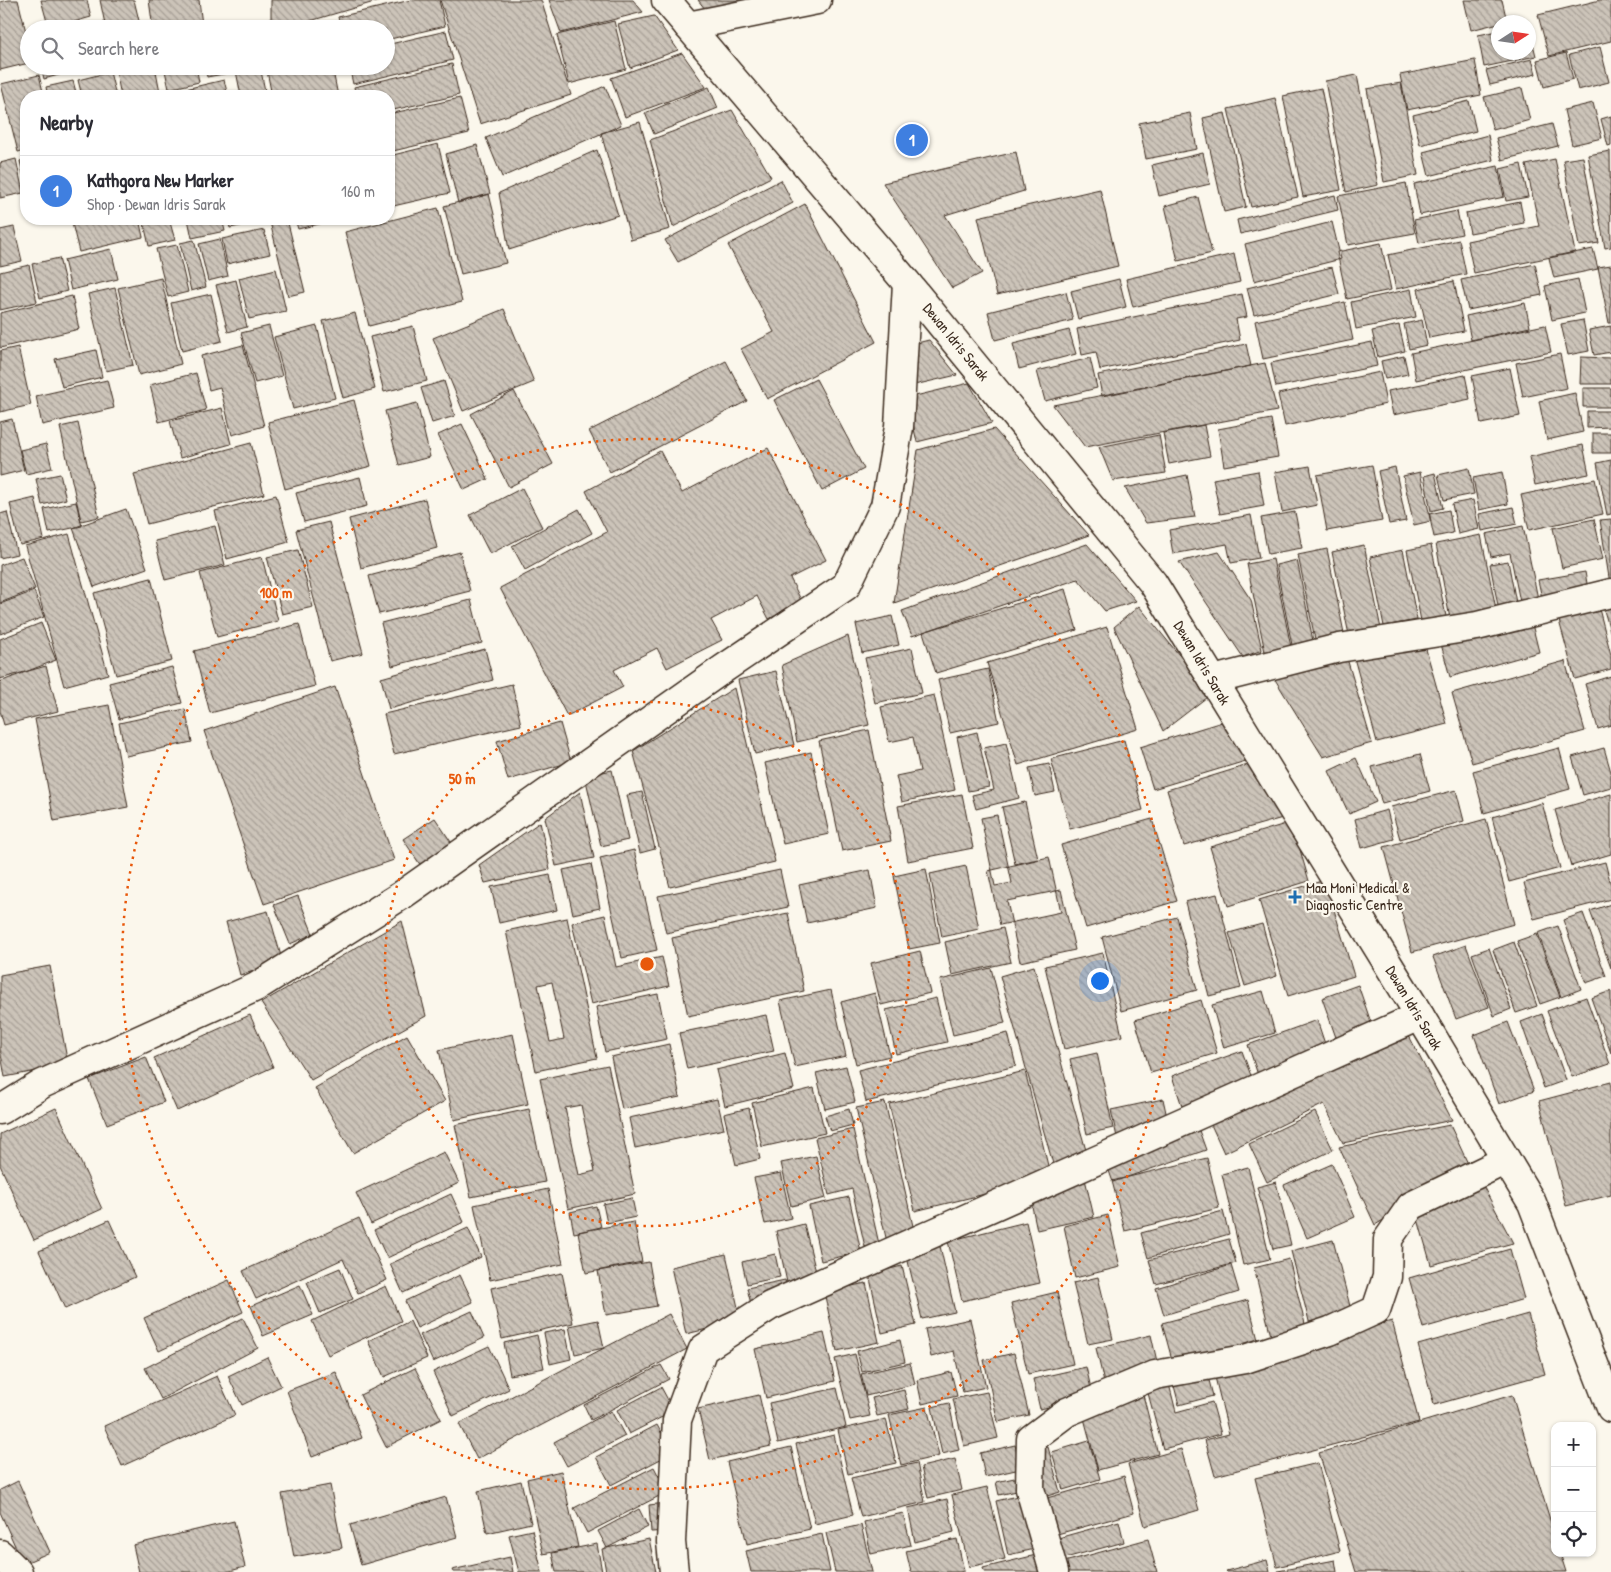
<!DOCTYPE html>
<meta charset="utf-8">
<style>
:root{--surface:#fff;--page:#f2f2f3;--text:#2b2b33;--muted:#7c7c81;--line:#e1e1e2;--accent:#db2777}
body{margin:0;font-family:"Patrick Hand",sans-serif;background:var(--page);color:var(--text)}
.controls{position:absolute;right:15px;bottom:15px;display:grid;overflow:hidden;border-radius:10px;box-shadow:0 1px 4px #0004}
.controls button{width:45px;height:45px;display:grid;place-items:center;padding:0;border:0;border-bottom:1px solid var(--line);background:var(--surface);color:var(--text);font:25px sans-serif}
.compass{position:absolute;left:1491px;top:15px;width:45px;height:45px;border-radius:50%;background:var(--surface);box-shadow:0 1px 4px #0004;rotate:78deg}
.you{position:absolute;left:1099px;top:980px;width:18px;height:18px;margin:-12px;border:4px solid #fff;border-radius:50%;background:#1a73e8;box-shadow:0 0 0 8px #1a73e833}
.badge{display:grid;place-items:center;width:32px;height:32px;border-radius:50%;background:var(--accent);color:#fff;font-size:16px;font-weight:700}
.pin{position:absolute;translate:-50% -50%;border:2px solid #fff;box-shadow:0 1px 5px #0006}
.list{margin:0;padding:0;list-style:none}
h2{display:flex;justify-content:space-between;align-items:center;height:65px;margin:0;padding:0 20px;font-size:21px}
h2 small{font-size:16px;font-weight:400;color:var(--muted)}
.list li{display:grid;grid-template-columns:32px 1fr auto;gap:15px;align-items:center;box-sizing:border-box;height:70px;padding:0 20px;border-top:1px solid var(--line)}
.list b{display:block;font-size:19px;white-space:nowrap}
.list p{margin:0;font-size:16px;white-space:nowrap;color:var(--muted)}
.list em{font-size:16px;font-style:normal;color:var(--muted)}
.icon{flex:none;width:28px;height:28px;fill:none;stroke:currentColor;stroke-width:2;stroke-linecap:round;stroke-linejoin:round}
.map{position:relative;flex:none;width:1611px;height:1572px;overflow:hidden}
.search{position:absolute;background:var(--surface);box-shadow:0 1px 4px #0004;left:20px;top:20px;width:375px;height:55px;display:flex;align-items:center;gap:12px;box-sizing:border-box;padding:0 18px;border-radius:28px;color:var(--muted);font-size:19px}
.panel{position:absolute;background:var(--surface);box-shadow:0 1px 4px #0004;left:20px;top:90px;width:375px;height:135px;border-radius:20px}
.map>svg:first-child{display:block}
.building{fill:url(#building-back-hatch);stroke:#3b2a1e;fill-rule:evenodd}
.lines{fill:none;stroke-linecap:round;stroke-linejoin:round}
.minor-casing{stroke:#3b2a1e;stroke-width:31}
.major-casing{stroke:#3b2a1e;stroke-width:31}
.minor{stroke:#fbf7ec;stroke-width:28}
.major{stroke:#fbf7ec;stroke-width:28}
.ring{fill:none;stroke:#e8590c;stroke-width:2.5;stroke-dasharray:2.5 5}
.poi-dot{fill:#1f6fb2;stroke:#fbf7ec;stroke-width:2}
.labels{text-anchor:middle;stroke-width:4.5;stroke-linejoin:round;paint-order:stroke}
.street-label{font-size:15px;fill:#3b2a1e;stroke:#fbf7ec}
.poi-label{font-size:15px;fill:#3b2a1e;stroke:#fbf7ec;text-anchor:start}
.centre{fill:#e8590c;stroke:#fbf7ec;stroke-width:2.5}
.ring-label{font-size:15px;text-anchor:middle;font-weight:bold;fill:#e8590c;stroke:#fbf7ec;stroke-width:4.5;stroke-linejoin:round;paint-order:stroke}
</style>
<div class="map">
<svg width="1611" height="1572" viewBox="0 0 1611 1572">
<defs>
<pattern id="building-back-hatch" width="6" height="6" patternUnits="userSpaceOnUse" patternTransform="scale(1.25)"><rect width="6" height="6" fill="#ccc4b9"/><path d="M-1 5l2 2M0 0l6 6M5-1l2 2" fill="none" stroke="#a79f96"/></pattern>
</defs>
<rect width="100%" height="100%" fill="#fbf7ec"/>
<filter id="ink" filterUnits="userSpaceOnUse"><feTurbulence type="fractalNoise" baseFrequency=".02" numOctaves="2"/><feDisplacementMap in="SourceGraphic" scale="10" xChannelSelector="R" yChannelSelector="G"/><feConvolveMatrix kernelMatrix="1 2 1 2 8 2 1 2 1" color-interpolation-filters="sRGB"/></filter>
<g filter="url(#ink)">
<path class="building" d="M 8,0 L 18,0 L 29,44 L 29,63 L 0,70 L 0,2 Z
M 41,0 L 87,0 L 91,17 L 49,29 Z
M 100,0 L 134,0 L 141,29 L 106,29 Z
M 149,0 L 199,0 L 202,25 L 171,29 L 153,29 Z
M 271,0 L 381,0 L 283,29 L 271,29 Z
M 411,0 L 439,0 L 445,26 L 386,40 L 386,29 L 341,29 L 338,17 Z
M 440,0 L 541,0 L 571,95 L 480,124 Z
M 549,0 L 633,0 L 643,12 L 561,33 Z
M 698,0 L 784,0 L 712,18 Z
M 1464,0 L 1502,0 L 1507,21 L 1471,30 Z
M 1600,0 L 1611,0 L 1611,41 L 1549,56 L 1538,15 Z
M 654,16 L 678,50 L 630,68 L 618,24 Z
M 614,21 L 626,69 L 569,84 L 557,35 Z
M 1528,24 L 1536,56 L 1484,67 L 1478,35 L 1498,31 L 1498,52 L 1528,52 Z
M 446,31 L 453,60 L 353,84 L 349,66 L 386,66 L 386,45 Z
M 1600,47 L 1609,82 L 1578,90 L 1569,55 Z
M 682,53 L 706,87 L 625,117 L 611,78 Z
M 1566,53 L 1573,79 L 1544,87 L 1537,60 Z
M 1532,59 L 1536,74 L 1490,85 L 1486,70 Z
M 1475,60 L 1481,95 L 1407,110 L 1400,75 Z
M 452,64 L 459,95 L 389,111 L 389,96 L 356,96 L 354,87 Z
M 41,66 L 91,66 L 44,79 Z
M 115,66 L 155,66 L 160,92 L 134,96 L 121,96 Z
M 164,66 L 196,66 L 199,82 L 169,89 Z
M 205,66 L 233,66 L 234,72 L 207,77 Z
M 235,66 L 260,66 L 266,96 L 241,96 Z
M 266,66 L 332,66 L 338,96 L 272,96 Z
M 110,72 L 116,96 L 82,96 L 78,80 Z
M 39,75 L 44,96 L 26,96 L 26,150 L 18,152 L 1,84 Z
M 1357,75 L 1378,185 L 1346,192 L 1325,81 Z
M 224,80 L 228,96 L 155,96 Z
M 73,81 L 77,96 L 48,96 L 46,87 Z
M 1401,83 L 1418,175 L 1384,182 L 1367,89 Z
M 605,86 L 621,125 L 502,177 L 486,138 Z
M 709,87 L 718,108 L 654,134 L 645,113 Z
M 1321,88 L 1341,190 L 1303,197 L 1283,96 Z
M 1522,88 L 1530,120 L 1493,130 L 1484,97 Z
M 460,98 L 469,133 L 389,152 L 389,114 Z
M 1275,98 L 1298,197 L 1251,207 L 1228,109 Z
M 1469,101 L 1476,131 L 1420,145 L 1413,115 Z
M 1593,103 L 1602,138 L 1572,145 L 1564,110 Z
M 732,110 L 771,177 L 673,227 L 650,140 Z
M 1190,113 L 1197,149 L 1146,159 L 1139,123 Z
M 1225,113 L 1246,207 L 1224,212 L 1203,118 Z
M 1611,116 L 1611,145 L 1608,146 L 1601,119 Z
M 640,122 L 670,229 L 631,240 L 601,133 Z
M 1552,124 L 1558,146 L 1502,160 L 1496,138 Z
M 1488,135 L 1493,160 L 1429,176 L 1423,152 Z
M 438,144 L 450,193 L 389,207 L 389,156 Z
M 477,145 L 490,194 L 458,203 L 446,154 Z
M 597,150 L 618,215 L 509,250 L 499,193 Z
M 1610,151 L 1611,247 L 1605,248 L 1588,155 Z
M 1016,152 L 1024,191 L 945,215 L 982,273 L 952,288 L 883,183 Z
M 1203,153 L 1210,184 L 1159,196 L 1152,165 Z
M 1583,157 L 1599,243 L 1579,246 L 1563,160 Z
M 16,159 L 23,193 L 0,198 L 0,163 Z
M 26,159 L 26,187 L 20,161 Z
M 1555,159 L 1575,252 L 1474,273 L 1467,241 L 1539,226 L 1526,165 Z
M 1521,164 L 1528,197 L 1506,201 L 1500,169 Z
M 1498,166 L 1504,197 L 1420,215 L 1414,184 Z
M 781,180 L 793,203 L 678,262 L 665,240 Z
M 1406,183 L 1415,233 L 1348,245 L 1338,196 Z
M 1100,189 L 1118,266 L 997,295 L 978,217 Z
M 489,194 L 506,263 L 461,274 L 444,206 Z
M 1335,195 L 1338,210 L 1240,234 L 1237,220 Z
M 1198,197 L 1212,253 L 1178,261 L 1165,206 Z
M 1520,202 L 1524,223 L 1470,233 L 1466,213 Z
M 805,204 L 876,342 L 767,399 L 741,349 L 774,332 L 728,245 Z
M 438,208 L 462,302 L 369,326 L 345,232 Z
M 1457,211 L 1462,234 L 1419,243 L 1414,220 Z
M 71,219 L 139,219 L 143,237 L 79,252 Z
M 143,219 L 169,219 L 175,240 L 149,246 Z
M 188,219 L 222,219 L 225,231 L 192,238 Z
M 228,219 L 258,219 L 259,222 L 230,228 Z
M 287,219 L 305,292 L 288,296 L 270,222 Z
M 295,219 L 340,219 L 298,229 Z
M 1332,222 L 1341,259 L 1254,281 L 1245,244 Z
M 14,227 L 22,261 L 0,266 L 0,230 Z
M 264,230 L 270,254 L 227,264 L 222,239 Z
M 220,239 L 228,276 L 208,281 L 199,244 Z
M 194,240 L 206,287 L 191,291 L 180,243 Z
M 1459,240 L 1466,274 L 1396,289 L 1388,255 Z
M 1381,243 L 1391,290 L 1347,299 L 1337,252 Z
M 177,245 L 188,292 L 168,297 L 156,249 Z
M 111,249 L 118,279 L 71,290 L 64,260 Z
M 1593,249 L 1598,269 L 1554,278 L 1549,258 Z
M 1234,254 L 1240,282 L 1133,307 L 1126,279 Z
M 59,258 L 67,291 L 40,298 L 32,264 Z
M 1535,264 L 1542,295 L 1468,310 L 1461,280 Z
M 29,265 L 37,302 L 0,310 L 0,272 Z
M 1611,265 L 1611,323 L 1609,323 L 1598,267 Z
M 1332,267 L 1339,294 L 1254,315 L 1247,288 Z
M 276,269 L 286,311 L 249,319 L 239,278 Z
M 161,278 L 181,364 L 139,375 L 118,288 Z
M 1119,279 L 1126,307 L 1078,319 L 1071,291 Z
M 1578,279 L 1585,313 L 1552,320 L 1545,286 Z
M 236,280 L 247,327 L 228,332 L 216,285 Z
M 1454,281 L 1464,331 L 1429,338 L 1418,289 Z
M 115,288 L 133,365 L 106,371 L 88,294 Z
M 1411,289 L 1416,317 L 1356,329 L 1351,302 Z
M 1066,292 L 1073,320 L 995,340 L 988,312 Z
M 211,294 L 222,341 L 182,351 L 171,303 Z
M 1242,294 L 1247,317 L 1236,319 L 1240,340 L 1100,370 L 1096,352 L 1082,355 L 1077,329 Z
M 72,296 L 79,329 L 0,348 L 0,313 Z
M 1345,302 L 1353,340 L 1263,359 L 1255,321 Z
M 1525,303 L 1530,327 L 1471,340 L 1466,316 Z
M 504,309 L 534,382 L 463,411 L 433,338 Z
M 355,313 L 375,389 L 343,398 L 323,321 Z
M 1422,320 L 1427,345 L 1409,349 L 1404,324 Z
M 1583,320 L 1589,351 L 1568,355 L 1561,324 Z
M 1399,325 L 1405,351 L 1378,357 L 1372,331 Z
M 1545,325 L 1551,352 L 1416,380 L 1411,353 Z
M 269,326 L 282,376 L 255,383 L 241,333 Z
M 317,326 L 335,398 L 293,409 L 274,337 Z
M 413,326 L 427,381 L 384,392 L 370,337 Z
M 1611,326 L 1611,352 L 1594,355 L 1589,330 Z
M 1069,330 L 1076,354 L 1019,369 L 1013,344 Z
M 929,340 L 957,375 L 910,386 L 905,346 Z
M 1372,342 L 1377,366 L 1276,387 L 1271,363 Z
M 1246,344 L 1251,366 L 1102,396 L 1098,375 Z
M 243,345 L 264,426 L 232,435 L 220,387 L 209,390 L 201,356 Z
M 18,347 L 31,405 L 0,412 L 0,351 Z
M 96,350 L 102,377 L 62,387 L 55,359 Z
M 1560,354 L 1567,388 L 1523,397 L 1516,363 Z
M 1404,356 L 1408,374 L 1385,379 L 1381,361 Z
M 1581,357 L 1611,358 L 1611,384 L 1580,384 Z
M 1090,358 L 1097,388 L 1045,401 L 1037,371 Z
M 726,361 L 747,401 L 610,472 L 589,431 Z
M 1265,363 L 1277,411 L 1085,447 L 1053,405 Z
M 1510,368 L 1520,416 L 1481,424 L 1472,376 Z
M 1380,372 L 1386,404 L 1285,426 L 1278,394 Z
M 196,373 L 206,410 L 159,422 L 150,385 Z
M 1465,375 L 1470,399 L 1393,415 L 1388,391 Z
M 816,379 L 864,469 L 822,491 L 774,400 Z
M 107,380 L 114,408 L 42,425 L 36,396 Z
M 444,381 L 455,416 L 432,423 L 421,388 Z
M 969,383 L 992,423 L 917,442 L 907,398 Z
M 1583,388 L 1611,388 L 1611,407 L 1583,407 Z
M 514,391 L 553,464 L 509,487 L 471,414 Z
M 1575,393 L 1583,432 L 1547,440 L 1539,401 Z
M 354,400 L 371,466 L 285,489 L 268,422 Z
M 417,403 L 430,457 L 399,465 L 385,411 Z
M 222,408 L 231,444 L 180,458 L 170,421 Z
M 1587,411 L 1611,411 L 1611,427 L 1587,428 Z
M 12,419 L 24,470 L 0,476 L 0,422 Z
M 1271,419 L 1278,457 L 1224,466 L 1218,429 Z
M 78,423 L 99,517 L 81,521 L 60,427 Z
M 462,424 L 488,479 L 464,490 L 438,435 Z
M 1204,425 L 1210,456 L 1169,464 L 1163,433 Z
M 994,429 L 1089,535 L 894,603 L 918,450 Z
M 1593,433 L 1611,433 L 1611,453 L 1593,453 Z
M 1159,435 L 1166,473 L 1113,481 L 1099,447 Z
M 251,443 L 264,494 L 147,524 L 134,474 Z
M 46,444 L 52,468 L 26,474 L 20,450 Z
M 1583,445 L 1589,474 L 1535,485 L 1529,457 Z
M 768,448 L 826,560 L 790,578 L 802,602 L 769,619 L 757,596 L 711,620 L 722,640 L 667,668 L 657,648 L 614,670 L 623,687 L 567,716 L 500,588 L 607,532 L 586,491 L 660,451 L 682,493 Z
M 1611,460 L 1611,514 L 1607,515 L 1597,463 Z
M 1372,465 L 1382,521 L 1327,531 L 1317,475 Z
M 1310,466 L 1317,505 L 1282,512 L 1275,472 Z
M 1395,467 L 1406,521 L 1389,524 L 1378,471 Z
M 1469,468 L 1474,494 L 1444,500 L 1438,475 Z
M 1258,471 L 1264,506 L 1220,514 L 1213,479 Z
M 1420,472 L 1431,521 L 1414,525 L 1403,476 Z
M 1502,472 L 1508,504 L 1479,510 L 1473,478 Z
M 1435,473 L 1443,508 L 1431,511 L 1424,476 Z
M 60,474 L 66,499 L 42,505 L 36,479 Z
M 1187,475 L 1195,517 L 1146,523 L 1125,488 Z
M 360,477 L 367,506 L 304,522 L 296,493 Z
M 1595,479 L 1603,514 L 1529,530 L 1521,495 Z
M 522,488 L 542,527 L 490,554 L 470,515 Z
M 276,495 L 289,542 L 227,559 L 215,511 Z
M 35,498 L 44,539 L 20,545 L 10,504 Z
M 425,499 L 437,548 L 361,568 L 349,519 Z
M 1473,500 L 1479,529 L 1458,534 L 1452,504 Z
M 76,502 L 82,526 L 49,533 L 44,509 Z
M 1513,507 L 1517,524 L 1482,531 L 1479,514 Z
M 126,509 L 147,568 L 94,587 L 73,528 Z
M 579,509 L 592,533 L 525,570 L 512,546 Z
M 1449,510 L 1453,533 L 1434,537 L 1429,514 Z
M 7,512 L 17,554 L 0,558 L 0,514 Z
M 1295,512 L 1302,548 L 1268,554 L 1261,518 Z
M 1251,515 L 1259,558 L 1231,563 L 1227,544 L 1173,554 L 1169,530 Z
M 1594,519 L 1603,559 L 1562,568 L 1553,528 Z
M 1611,519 L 1611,583 L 1610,584 L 1600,520 Z
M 329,522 L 363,653 L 330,661 L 296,530 Z
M 215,526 L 225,565 L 165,580 L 155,541 Z
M 1523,526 L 1538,599 L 1520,602 L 1510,553 L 1491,557 L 1486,534 Z
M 69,534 L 108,674 L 64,686 L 25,546 Z
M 1481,535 L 1497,614 L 1451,624 L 1436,544 Z
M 1087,544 L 1136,601 L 1105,611 L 1078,579 L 912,636 L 902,611 Z
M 1364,545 L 1381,629 L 1349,635 L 1332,552 Z
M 1431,545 L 1447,621 L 1422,626 L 1407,550 Z
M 1327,549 L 1345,638 L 1316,644 L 1298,555 Z
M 298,550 L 313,607 L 282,614 L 267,557 Z
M 1403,550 L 1417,620 L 1384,626 L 1370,557 Z
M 460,552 L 470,591 L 379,614 L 369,576 Z
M 1219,552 L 1251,600 L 1262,650 L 1243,657 L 1179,562 Z
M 22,557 L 35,589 L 0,603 L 0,565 Z
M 262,557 L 278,621 L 217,637 L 200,573 Z
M 1273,559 L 1292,652 L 1266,657 L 1247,564 Z
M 1297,560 L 1314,646 L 1293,650 L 1276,565 Z
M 1508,561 L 1517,608 L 1499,611 L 1490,564 Z
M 1585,572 L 1589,595 L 1543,603 L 1538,580 Z
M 151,578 L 172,661 L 116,675 L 94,593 Z
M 1065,589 L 1077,630 L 936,673 L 923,632 Z
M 34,591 L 44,617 L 0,634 L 0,604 Z
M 471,600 L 482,643 L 392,666 L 381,623 Z
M 1611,604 L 1611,634 L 1603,607 Z
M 1598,605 L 1611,655 L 1611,669 L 1575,679 L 1558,617 Z
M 1139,606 L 1211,694 L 1163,731 L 1114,627 Z
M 892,616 L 899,645 L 862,653 L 856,624 Z
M 1531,620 L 1539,652 L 1450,677 L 1441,644 Z
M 41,623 L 56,660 L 0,682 L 0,639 Z
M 299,624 L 315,686 L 210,713 L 194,651 Z
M 1107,627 L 1138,729 L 1018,765 L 987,663 Z
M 1422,635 L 1447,724 L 1377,742 L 1353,654 Z
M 848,636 L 869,725 L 797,742 L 782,665 Z
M 912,648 L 922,693 L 875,703 L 865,658 Z
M 485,649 L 493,680 L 389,709 L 381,678 Z
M 1346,655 L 1372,743 L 1323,757 L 1271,673 Z
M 1565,661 L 1585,731 L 1472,763 L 1452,693 Z
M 46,666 L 58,711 L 4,725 L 0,711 L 0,679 Z
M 172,667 L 182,703 L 119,719 L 109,683 Z
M 988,669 L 999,722 L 950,733 L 938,680 Z
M 776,671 L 794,745 L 755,754 L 738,680 Z
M 1611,676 L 1611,725 L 1598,729 L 1585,684 Z
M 512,684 L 521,725 L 394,754 L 384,714 Z
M 335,687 L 394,860 L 264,904 L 204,731 Z
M 734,688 L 775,862 L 670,887 L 633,751 Z
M 934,695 L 955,790 L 902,802 L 896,776 L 920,771 L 913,737 L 889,742 L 881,707 Z
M 109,705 L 128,807 L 54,821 L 35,719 Z
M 185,709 L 192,742 L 126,756 L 119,723 Z
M 1222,722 L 1249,760 L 1153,789 L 1140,747 Z
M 560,723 L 571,762 L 508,780 L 497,741 Z
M 869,730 L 891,841 L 842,851 L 819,741 Z
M 977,732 L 989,787 L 968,791 L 957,737 Z
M 1124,740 L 1143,810 L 1070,829 L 1051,759 Z
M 1006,743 L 1019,798 L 976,809 L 972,795 L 994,790 L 984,748 Z
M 1559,748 L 1570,789 L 1484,813 L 1473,771 Z
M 1604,748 L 1611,772 L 1611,787 L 1583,795 L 1572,757 Z
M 811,752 L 829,834 L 783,844 L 765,763 Z
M 1420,754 L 1430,791 L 1382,804 L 1372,767 Z
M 1356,758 L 1376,802 L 1349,814 L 1329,771 Z
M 1049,764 L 1055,792 L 1035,796 L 1029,768 Z
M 1251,764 L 1286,817 L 1184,846 L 1167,790 Z
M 612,770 L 628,840 L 601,846 L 585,776 Z
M 1456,790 L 1464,821 L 1400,839 L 1391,807 Z
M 580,792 L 594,858 L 556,866 L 545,818 Z
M 642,792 L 655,849 L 640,853 L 627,795 Z
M 962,794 L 973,848 L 908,861 L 898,806 Z
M 1611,794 L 1611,854 L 1571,866 L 1555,810 Z
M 1025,802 L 1038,859 L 1015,864 L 1002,807 Z
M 1542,803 L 1560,868 L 1509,882 L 1492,817 Z
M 1387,810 L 1394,839 L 1362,848 L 1355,819 Z
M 997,815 L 1012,883 L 995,886 L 981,818 Z
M 435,818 L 457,851 L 425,872 L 403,839 Z
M 1152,819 L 1177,901 L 1086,928 L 1061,845 Z
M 1486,819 L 1514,924 L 1412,952 L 1384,847 Z
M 540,822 L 550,869 L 485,883 L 479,865 Z
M 1292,822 L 1309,881 L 1228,906 L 1210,847 Z
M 634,850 L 657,950 L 622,958 L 600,858 Z
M 1049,857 L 1061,912 L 1000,925 L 988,871 Z
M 1605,862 L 1611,885 L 1611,899 L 1534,919 L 1524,883 Z
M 591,864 L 600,908 L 573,914 L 563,870 Z
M 966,866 L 979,929 L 942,937 L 930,874 Z
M 926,869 L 940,943 L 909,949 L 894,876 Z
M 780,870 L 788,907 L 666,933 L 658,896 Z
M 870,870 L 877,908 L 807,923 L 799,885 Z
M 550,875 L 557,910 L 499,923 L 491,887 Z
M 1325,880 L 1354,976 L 1288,996 L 1259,900 Z
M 1061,890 L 1075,950 L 1020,962 L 1007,901 Z
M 1217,894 L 1241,988 L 1209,996 L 1185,902 Z
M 298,896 L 313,934 L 290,944 L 274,905 Z
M 1611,904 L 1611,968 L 1590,911 Z
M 268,911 L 283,963 L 240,975 L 226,922 Z
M 788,913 L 804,991 L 688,1016 L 672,938 Z
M 1583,913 L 1606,976 L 1586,983 L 1563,920 Z
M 605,915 L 616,967 L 662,957 L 669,986 L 591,1004 L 572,923 Z
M 1177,917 L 1197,990 L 1121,1011 L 1102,937 Z
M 567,918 L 597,1058 L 536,1071 L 506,931 ZM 552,982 L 564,1039 L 550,1042 L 538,985 Z
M 402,921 L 426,1016 L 311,1080 L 261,1003 Z
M 1262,924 L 1277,976 L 1245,986 L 1229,933 Z
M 1558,926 L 1581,989 L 1561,997 L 1538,933 Z
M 1003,928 L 1011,962 L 952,975 L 945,942 Z
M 1537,934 L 1560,997 L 1540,1004 L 1517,941 Z
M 1514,942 L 1537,1006 L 1516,1013 L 1493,950 Z
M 1466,945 L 1489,1007 L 1456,1019 L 1433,957 Z
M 1489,948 L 1511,1009 L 1494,1016 L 1472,954 Z
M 920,951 L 930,993 L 881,1005 L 871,963 Z
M 1103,953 L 1122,1036 L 1064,1049 L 1045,966 Z
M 50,966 L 68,1065 L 5,1077 L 0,1049 L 0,975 Z
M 1034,966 L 1089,1161 L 1055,1171 L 1000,976 Z
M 991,968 L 1005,1023 L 953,1035 L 940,980 Z
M 1358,985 L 1375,1034 L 1339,1046 L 1322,998 Z
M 831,990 L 846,1056 L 795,1067 L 780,1001 Z
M 1263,991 L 1275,1033 L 1224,1048 L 1212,1005 Z
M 1611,991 L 1611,1053 L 1591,998 Z
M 875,993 L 890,1056 L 856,1064 L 841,1002 Z
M 658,994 L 667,1039 L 605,1052 L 596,1007 Z
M 1586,997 L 1610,1064 L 1572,1077 L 1547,1011 Z
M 936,998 L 947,1042 L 896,1054 L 886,1010 Z
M 1201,1000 L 1217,1053 L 1151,1073 L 1135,1020 Z
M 1542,1014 L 1566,1080 L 1544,1088 L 1521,1022 Z
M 250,1015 L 273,1067 L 177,1111 L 154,1058 Z
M 766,1015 L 774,1051 L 687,1069 L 679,1033 Z
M 1317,1020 L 1328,1053 L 1259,1078 L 1248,1045 Z
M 1508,1022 L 1534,1091 L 1499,1104 L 1474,1035 Z
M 1405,1028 L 1452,1120 L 1343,1143 L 1324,1104 L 1224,1153 L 1208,1118 Z
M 1008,1033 L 1016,1066 L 866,1102 L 858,1070 Z
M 513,1034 L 528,1104 L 454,1120 L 439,1050 Z
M 407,1035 L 445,1101 L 353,1153 L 315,1088 Z
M 669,1044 L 680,1097 L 622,1109 L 611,1057 Z
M 1242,1051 L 1254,1084 L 1183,1109 L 1172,1076 Z
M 785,1053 L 794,1089 L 725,1106 L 716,1070 Z
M 1097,1053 L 1113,1128 L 1087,1134 L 1070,1059 Z
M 146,1057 L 164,1102 L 107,1124 L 89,1079 Z
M 608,1065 L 635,1194 L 568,1209 L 540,1079 ZM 581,1105 L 595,1171 L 579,1175 L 565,1108 Z
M 846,1066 L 855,1102 L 825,1109 L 816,1073 Z
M 1025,1071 L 1051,1178 L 915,1211 L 889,1104 Z
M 1611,1082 L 1611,1195 L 1566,1206 L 1539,1101 Z
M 814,1088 L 825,1133 L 762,1147 L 752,1103 Z
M 717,1099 L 724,1129 L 635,1148 L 629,1118 Z
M 1163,1099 L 1170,1131 L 1118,1142 L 1111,1110 Z
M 885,1102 L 915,1235 L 887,1242 L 856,1108 Z
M 56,1108 L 102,1209 L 34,1240 L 0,1165 L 0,1134 Z
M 749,1108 L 760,1159 L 736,1165 L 724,1114 Z
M 529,1109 L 545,1182 L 471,1197 L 455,1125 Z
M 849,1109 L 853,1125 L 830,1131 L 825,1116 Z
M 1315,1112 L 1333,1150 L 1267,1182 L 1249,1144 Z
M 1197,1125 L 1206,1150 L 1113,1182 L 1104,1157 Z
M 1450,1125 L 1470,1168 L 1375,1225 L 1339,1147 Z
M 853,1129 L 879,1244 L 865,1247 L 852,1189 L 829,1195 L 815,1138 Z
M 444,1152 L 459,1183 L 371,1224 L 356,1193 Z
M 816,1156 L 826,1198 L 791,1206 L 781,1163 Z
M 1207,1158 L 1219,1208 L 1125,1231 L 1112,1181 Z
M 1332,1164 L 1355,1217 L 1307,1238 L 1284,1185 Z
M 1248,1167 L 1270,1259 L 1243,1265 L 1222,1174 Z
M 781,1173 L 791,1218 L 765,1224 L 754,1178 Z
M 1085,1179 L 1094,1217 L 1037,1230 L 1029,1192 Z
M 1276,1182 L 1291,1245 L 1273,1249 L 1257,1187 Z
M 1483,1186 L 1513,1243 L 1431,1265 L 1414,1205 Z
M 548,1189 L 563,1264 L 490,1280 L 474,1205 Z
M 451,1194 L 464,1222 L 387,1258 L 374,1230 Z
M 849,1197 L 861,1252 L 821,1261 L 809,1206 Z
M 632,1198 L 636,1217 L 607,1223 L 603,1204 Z
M 596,1206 L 601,1227 L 574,1233 L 570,1212 Z
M 1223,1211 L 1229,1234 L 1148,1258 L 1141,1233 Z
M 1108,1215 L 1120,1267 L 1075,1278 L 1064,1226 Z
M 359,1218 L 387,1280 L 358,1293 L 343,1259 L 256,1299 L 243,1271 Z
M 109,1220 L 135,1277 L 65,1309 L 39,1251 Z
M 634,1222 L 642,1262 L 586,1273 L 578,1232 Z
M 1026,1222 L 1040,1283 L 962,1301 L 948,1241 Z
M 804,1224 L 818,1280 L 788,1287 L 776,1231 Z
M 468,1228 L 481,1257 L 403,1293 L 390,1264 Z
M 1229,1239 L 1236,1263 L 1156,1284 L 1149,1260 Z
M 1333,1240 L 1352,1314 L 1310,1325 L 1291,1251 Z
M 940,1246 L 955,1312 L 922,1319 L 906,1253 Z
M 1510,1249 L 1524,1299 L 1423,1328 L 1409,1278 Z
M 726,1254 L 741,1321 L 686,1334 L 671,1267 Z
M 775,1254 L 780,1277 L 747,1284 L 742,1262 Z
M 1289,1259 L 1307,1332 L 1272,1340 L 1254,1268 Z
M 649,1262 L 657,1306 L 606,1315 L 598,1271 Z
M 1231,1265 L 1239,1292 L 1164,1315 L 1156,1288 Z
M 902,1266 L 916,1325 L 882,1333 L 869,1274 Z
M 340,1268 L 353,1299 L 320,1313 L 307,1282 Z
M 562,1273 L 573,1323 L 502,1339 L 491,1288 Z
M 460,1275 L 473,1302 L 417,1328 L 405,1301 Z
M 1098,1277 L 1113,1339 L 1088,1344 L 1073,1283 Z
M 229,1280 L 243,1312 L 159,1351 L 144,1318 Z
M 785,1280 L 788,1296 L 751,1304 L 747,1288 Z
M 866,1283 L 879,1342 L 837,1351 L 824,1292 Z
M 300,1285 L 313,1315 L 263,1336 L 251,1306 Z
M 386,1286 L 401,1321 L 328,1355 L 312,1321 Z
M 1057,1292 L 1073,1364 L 1028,1374 L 1011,1303 Z
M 1248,1300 L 1259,1344 L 1174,1367 L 1162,1323 Z
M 472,1311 L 484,1338 L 433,1362 L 420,1335 Z
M 669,1314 L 687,1349 L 477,1459 L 459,1424 Z
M 1528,1314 L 1545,1374 L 1434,1405 L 1418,1345 Z
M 243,1318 L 258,1348 L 161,1399 L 145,1368 Z
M 970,1319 L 986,1387 L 963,1392 L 954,1351 L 931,1357 L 925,1329 Z
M 598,1320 L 604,1348 L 575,1354 L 569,1326 Z
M 410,1321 L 427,1358 L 384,1377 L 368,1341 Z
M 1392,1321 L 1419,1422 L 1215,1476 L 1205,1440 L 1229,1434 L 1213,1369 Z
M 565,1329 L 571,1359 L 550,1364 L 544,1333 Z
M 824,1333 L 835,1381 L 766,1398 L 755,1349 Z
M 537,1335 L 544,1368 L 510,1375 L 504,1343 Z
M 1151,1335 L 1160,1375 L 1105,1387 L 1096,1348 Z
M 900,1340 L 905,1362 L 862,1372 L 857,1351 Z
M 489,1346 L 509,1389 L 453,1416 L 433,1372 Z
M 1014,1353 L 1029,1415 L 998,1422 L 984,1360 Z
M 855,1354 L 870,1416 L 850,1420 L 835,1359 Z
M 267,1357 L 281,1386 L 242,1405 L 228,1376 Z
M 910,1363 L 915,1384 L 866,1396 L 861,1374 Z
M 661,1365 L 669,1379 L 591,1420 L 584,1405 Z
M 1086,1367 L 1093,1397 L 1040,1409 L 1033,1379 Z
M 415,1368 L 441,1419 L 386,1447 L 360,1395 Z
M 1206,1369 L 1213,1396 L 1179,1405 L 1172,1378 Z
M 336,1372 L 362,1438 L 312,1457 L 287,1391 Z
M 951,1372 L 957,1396 L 922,1404 L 917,1380 Z
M 217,1376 L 235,1415 L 122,1466 L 104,1426 Z
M 1167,1376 L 1176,1412 L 1212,1402 L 1221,1434 L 1163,1449 L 1145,1382 Z
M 661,1387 L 674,1411 L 629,1434 L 617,1410 Z
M 837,1388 L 846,1427 L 778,1443 L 769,1403 Z
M 904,1390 L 909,1409 L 877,1416 L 872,1398 Z
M 987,1392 L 998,1438 L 964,1446 L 953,1399 Z
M 759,1395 L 771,1446 L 710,1460 L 698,1409 Z
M 1143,1395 L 1158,1454 L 1098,1470 L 1082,1411 Z
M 1512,1395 L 1555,1536 L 1555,1553 L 1560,1553 L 1566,1572 L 1356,1572 L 1319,1453 Z
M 949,1403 L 959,1450 L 942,1454 L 932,1407 Z
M 927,1407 L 939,1456 L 901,1465 L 889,1415 Z
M 611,1411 L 625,1436 L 567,1466 L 554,1442 Z
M 886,1419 L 896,1463 L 848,1474 L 838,1430 Z
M 657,1425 L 672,1453 L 611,1485 L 596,1457 Z
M 834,1435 L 853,1515 L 815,1524 L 796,1444 Z
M 1089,1441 L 1100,1479 L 1063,1490 L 1052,1452 Z
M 1015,1445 L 1020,1469 L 985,1477 L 980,1453 Z
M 791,1447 L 810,1529 L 747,1544 L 727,1462 Z
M 1048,1447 L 1060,1492 L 1044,1497 L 1032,1452 Z
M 1181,1449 L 1199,1510 L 1145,1526 L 1128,1464 Z
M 955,1459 L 962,1490 L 928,1498 L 921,1467 Z
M 917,1463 L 925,1502 L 861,1517 L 851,1478 Z
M 1318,1463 L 1340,1551 L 1277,1567 L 1255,1478 Z
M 654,1467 L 667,1492 L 587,1533 L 574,1508 Z
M 561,1471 L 578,1547 L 543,1554 L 527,1479 Z
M 1124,1476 L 1134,1513 L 1050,1536 L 1040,1500 Z
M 1019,1477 L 1021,1490 L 999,1495 L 996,1482 Z
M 18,1481 L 50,1552 L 23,1564 L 0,1512 L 0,1490 Z
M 521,1481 L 531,1523 L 487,1533 L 478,1491 Z
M 330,1485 L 342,1548 L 294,1557 L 282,1494 Z
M 987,1487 L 1005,1559 L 969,1567 L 952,1495 Z
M 1022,1495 L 1035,1549 L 1008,1555 L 996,1501 Z
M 446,1497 L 457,1537 L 361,1565 L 350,1525 Z
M 947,1499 L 954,1532 L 915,1542 L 908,1508 Z
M 665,1503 L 668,1531 L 651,1532 L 649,1505 Z
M 639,1509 L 648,1527 L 607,1548 L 598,1531 Z
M 903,1513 L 911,1545 L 871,1554 L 864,1522 Z
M 234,1521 L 245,1567 L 226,1572 L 139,1572 L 133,1545 Z
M 1119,1521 L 1124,1542 L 1058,1560 L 1051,1540 Z
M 861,1525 L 872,1572 L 835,1572 L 826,1533 Z
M 532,1530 L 542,1572 L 519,1572 L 509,1535 Z
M 822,1534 L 830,1572 L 751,1572 L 746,1551 Z
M 649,1539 L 656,1572 L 606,1572 L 602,1549 Z
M 957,1539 L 964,1571 L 959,1572 L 911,1572 L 906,1551 Z
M 1148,1539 L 1157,1572 L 1059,1572 L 1057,1564 Z
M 597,1544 L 602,1572 L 556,1572 L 552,1553 Z
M 1040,1554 L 1044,1572 L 984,1572 L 983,1568 Z
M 510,1557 L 513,1572 L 453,1572 L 452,1570 Z
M 1267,1560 L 1270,1572 L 1227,1572 L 1226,1571 Z
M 1335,1560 L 1337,1572 L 1278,1572 L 1278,1571 Z"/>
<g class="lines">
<defs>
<path id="minor" d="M 688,26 L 817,0
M 1213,680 L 1339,648 L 1477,626 L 1611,593
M 0,1110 L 42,1084 L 256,987 L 402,895 L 723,669 L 846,586 L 885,506 L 899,427 L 907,283
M 0,1554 L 18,1572
M 674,1572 L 671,1542 L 677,1420 L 703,1349 L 770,1306 L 1420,1016
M 1054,1572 L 1030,1489 L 1031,1439 L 1067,1412 L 1155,1375 L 1245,1359 L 1330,1331 L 1376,1310 L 1387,1277 L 1388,1239 L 1411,1206 L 1506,1160"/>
<path id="major" d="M 666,0 L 907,283 L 1153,583 L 1420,1016 L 1532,1203 L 1611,1408"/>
</defs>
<use href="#minor" class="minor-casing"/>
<use href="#major" class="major-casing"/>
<use href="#minor" class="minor"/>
<use href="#major" class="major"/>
</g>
</g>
<g class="ring">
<circle cx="647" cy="964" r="262"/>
<circle cx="647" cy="964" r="525"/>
</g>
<path class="poi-dot" d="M1292.5 889.5h5v5h5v5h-5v5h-5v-5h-5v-5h5z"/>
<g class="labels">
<g class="street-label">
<text transform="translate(956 342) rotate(51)" y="5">Dewan Idris Sarak</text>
<text transform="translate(1202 663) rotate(59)" y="5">Dewan Idris Sarak</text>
<text transform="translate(1414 1008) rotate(59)" y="5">Dewan Idris Sarak</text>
</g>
<g class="poi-label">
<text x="1306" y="893">Maa Moni Medical &amp;<tspan x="1306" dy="17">Diagnostic Centre</tspan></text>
</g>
</g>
<circle cx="647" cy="964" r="8" class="centre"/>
<g class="ring-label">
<text x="276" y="598">100 m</text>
<text x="462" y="784">50 m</text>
</g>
</svg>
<div class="controls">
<button>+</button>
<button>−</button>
<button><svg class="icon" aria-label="locate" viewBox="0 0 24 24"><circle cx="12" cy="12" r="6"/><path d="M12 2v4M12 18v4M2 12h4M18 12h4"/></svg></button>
</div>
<svg class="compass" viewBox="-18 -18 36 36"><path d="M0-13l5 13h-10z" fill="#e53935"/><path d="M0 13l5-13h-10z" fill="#7c7c81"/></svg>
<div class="you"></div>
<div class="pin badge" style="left:912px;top:140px;background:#3f7fe0">1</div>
<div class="search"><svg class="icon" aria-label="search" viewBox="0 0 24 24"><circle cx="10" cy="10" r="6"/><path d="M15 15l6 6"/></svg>Search here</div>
<section class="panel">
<h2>Nearby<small></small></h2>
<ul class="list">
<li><span class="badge" style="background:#3f7fe0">1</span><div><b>Kathgora New Marker</b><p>Shop · Dewan Idris Sarak</p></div><em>160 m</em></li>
</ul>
</section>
</div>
